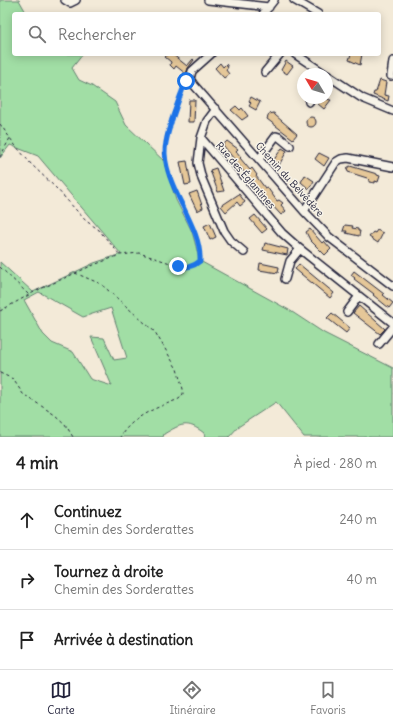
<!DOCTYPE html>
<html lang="fr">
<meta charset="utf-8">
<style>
:root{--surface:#fff;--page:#f2f2f2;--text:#222;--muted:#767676;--line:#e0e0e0;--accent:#22223b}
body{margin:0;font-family:Delius,sans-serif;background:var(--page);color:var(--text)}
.compass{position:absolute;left:297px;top:68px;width:36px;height:36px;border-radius:50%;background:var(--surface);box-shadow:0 2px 10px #0003;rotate:308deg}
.stop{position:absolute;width:12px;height:12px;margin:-9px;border:3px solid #1a73e8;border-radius:50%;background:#fff}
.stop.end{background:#1a73e8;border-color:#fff;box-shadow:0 1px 4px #0008}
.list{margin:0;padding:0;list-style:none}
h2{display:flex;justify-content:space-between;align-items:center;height:52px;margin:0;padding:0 16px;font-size:17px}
h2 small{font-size:13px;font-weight:400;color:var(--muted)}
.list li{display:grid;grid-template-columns:26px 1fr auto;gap:12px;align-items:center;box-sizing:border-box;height:60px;padding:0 16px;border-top:1px solid var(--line)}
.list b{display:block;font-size:15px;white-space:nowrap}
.list p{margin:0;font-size:13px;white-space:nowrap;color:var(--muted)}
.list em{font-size:13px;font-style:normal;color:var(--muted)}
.icon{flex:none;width:22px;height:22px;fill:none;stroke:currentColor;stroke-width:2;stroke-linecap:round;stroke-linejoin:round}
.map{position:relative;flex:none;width:393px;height:437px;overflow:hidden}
.search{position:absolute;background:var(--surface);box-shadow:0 2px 10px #0003;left:12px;right:12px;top:12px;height:44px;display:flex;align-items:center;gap:10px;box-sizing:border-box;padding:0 14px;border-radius:4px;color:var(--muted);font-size:15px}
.sheet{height:232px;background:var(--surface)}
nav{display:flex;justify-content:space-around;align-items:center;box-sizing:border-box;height:56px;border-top:1px solid var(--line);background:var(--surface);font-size:11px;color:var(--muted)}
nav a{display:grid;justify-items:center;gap:2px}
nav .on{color:var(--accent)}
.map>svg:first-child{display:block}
.green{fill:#a1dea5;stroke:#628070;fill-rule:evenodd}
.building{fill:#e5c798;stroke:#22223b}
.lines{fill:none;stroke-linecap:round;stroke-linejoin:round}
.minor-casing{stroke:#22223b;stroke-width:10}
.path{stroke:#22223b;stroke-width:1;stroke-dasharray:3 3;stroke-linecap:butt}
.minor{stroke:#f7f3e8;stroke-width:7}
.route{stroke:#1a73e8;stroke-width:5}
.labels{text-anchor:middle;stroke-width:3;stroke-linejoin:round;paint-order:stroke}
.street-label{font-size:10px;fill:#22223b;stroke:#f7f3e8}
</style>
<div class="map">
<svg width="393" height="437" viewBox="0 0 393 437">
<rect width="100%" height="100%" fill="#f3ead8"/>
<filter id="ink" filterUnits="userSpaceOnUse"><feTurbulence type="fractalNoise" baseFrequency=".025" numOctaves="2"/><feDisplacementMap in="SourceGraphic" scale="8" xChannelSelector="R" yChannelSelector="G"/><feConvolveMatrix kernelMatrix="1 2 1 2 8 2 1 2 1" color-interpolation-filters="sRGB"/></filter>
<g filter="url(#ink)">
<path class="green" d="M 0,0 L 19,0 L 27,14 L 14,14 L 14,54 L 83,54 L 72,68 L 79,80 L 92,86 L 115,102 L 126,125 L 165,162 L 176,200 L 192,231 L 200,261 L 289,310 L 324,333 L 393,368 L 393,437 L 304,437 L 276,402 L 238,427 L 229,437 L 205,437 L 204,433 C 187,420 181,424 164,434 L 163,437 L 0,437 L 0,262 L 33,292 L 94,263 L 121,254 L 38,156 L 10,145 L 0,158 ZM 39,292 L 83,317 L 111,308 L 127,358 L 114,360 L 104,338 L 91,337 L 112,386 L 90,379 L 73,352 L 52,343 L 43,334 L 24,300 Z"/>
<path class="building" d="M 168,54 L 172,54 L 187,66 L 193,59 L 194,60 L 188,68 L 186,74 L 176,66 L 174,69 L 170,65 L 171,62 L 165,57 Z
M 351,54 L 362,54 L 360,65 L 349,60 Z
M 286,61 L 293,66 L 287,74 L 281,70 Z
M 220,63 L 223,67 L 226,64 L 228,67 L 226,70 L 229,74 L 224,78 L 215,68 Z
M 380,80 L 386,82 L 384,95 L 389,96 L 388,101 L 373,95 L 374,92 L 376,92 Z
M 251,97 L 260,102 L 256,110 L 249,106 L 251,103 L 249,101 Z
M 322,98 L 331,100 L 324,109 L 318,104 Z
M 189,100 L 195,100 L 194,122 L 188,122 Z
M 236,106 L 240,110 L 242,108 L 248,116 L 242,120 L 231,110 Z
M 274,113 L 275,115 L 297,134 L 293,139 L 267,119 L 269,114 Z
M306 122a5 5 0 1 1 10 0a5 5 0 1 1-10 0Z
M 227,141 L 238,149 L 236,151 L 241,157 L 240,158 L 250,170 L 252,168 L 257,175 L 256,176 L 265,188 L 267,187 L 277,201 L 279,200 L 283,203 L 281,205 L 286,211 L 281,215 L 258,190 L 223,145 Z
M 282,148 L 287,151 L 279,165 L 273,161 Z
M 319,153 L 329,158 L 324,166 L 315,159 Z
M 187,161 L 191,184 L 185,185 L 180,162 Z
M 350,166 L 377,174 L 377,175 L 380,176 L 378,182 L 375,181 L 375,183 L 369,182 L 369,180 L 367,178 L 348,172 L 347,168 Z
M 216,168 L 224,191 L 218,192 L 210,170 Z
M 305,175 L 314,181 L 309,189 L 301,182 Z
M 197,191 L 203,208 L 197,211 L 189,194 Z
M 239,194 L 245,202 L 240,206 L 237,202 L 226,212 L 221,206 Z
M 255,215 L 267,229 L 262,233 L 250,219 Z
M 210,223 L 216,237 L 210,240 L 204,226 Z
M 345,225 L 353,226 L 352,228 L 358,229 L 358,231 L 360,231 L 359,236 L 346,233 L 347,231 L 343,231 Z
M 310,229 L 322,243 L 324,241 L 331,249 L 325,255 L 310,240 L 306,232 Z
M 377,230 L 383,233 L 378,243 L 369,237 L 373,232 L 375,233 Z
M 265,243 L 288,249 L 287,255 L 263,250 Z
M 260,263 L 279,267 L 278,273 L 259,270 Z
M 299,264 L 334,293 L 330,298 L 295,269 Z
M 354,271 L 384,294 L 383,295 L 393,303 L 389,308 L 373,295 L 374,294 L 354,279 L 355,278 L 351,275 Z
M 359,306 L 385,329 L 380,334 L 353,313 Z
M 332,313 L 350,328 L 346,333 L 327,318 Z"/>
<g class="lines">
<defs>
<path id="minor" d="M 65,0 L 70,3 L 76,0
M 208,0 L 269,7
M 294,0 L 318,14
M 263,14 L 274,0
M 211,54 L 192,71 L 190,79 L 194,85 L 304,211 L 329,237 L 393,286
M 295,54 L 325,74
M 265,72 L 280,54
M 327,75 L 362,98 L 393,111
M 391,76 L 393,61
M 309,102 L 312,98
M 216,109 L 207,121 L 201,138 L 282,233 L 300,249 L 393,323
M 201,138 L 198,163 L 202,179 L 224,231 L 231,241 L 244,252
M 259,159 L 276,136 L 279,137 L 290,146
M 304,211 L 336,162 L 341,159 L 348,158 L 393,167
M 285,279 L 290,261 L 300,249
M 347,312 L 359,296
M 379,344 L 393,327"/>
</defs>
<use href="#minor" class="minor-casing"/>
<path class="path" d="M 0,124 L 15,145 L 31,164 L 57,189 L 86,221 L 98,229 L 120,255
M 0,157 L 10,138
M 0,267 L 28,294
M 75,273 L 101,284 L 155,332 L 177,369 L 183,389 L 183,394 L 179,399 C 156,408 134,415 120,437
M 0,311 L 36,291 L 91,266 L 120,255 L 139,253 L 186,268 L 195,265 L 200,261 C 202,227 165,190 164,153 C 164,133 178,102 185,82
M 0,373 L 13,379 L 23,394 L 55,415 L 65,424 L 73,437"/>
<use href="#minor" class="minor"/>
</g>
</g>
<g class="lines" filter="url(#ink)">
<path class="route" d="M 178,266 C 187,268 193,267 200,261 C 202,227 167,191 165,154 C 164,136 179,99 186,81"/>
</g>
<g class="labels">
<g class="street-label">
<text transform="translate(246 175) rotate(49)" y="4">Rue des Églantines</text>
<text transform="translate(290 179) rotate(48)" y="4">Chemin du Belvédère</text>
</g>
</g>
</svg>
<svg class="compass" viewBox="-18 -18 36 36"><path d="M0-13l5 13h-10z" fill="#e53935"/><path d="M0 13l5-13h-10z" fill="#767676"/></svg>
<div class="stop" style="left:186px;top:81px"></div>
<div class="stop end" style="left:178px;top:266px"></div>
<div class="search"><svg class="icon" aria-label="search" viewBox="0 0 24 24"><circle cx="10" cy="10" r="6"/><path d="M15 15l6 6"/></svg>Rechercher</div>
</div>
<section class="sheet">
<h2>4 min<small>À pied · 280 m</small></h2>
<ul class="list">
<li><svg class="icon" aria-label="ahead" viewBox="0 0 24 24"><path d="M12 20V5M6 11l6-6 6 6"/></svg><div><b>Continuez</b><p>Chemin des Sorderattes</p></div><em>240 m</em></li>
<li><svg class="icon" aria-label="right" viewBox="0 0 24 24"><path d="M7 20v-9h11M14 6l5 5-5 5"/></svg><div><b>Tournez à droite</b><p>Chemin des Sorderattes</p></div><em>40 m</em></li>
<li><svg class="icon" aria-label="arrive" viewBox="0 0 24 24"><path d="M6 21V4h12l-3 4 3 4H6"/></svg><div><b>Arrivée à destination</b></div></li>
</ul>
</section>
<nav>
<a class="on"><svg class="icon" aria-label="map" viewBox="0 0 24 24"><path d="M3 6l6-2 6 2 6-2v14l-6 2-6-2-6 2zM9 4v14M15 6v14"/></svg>Carte</a>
<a><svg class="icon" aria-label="directions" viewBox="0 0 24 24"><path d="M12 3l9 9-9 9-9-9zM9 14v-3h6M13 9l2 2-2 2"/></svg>Itinéraire</a>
<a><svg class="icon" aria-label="saved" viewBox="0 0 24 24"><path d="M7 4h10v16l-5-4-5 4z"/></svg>Favoris</a>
</nav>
